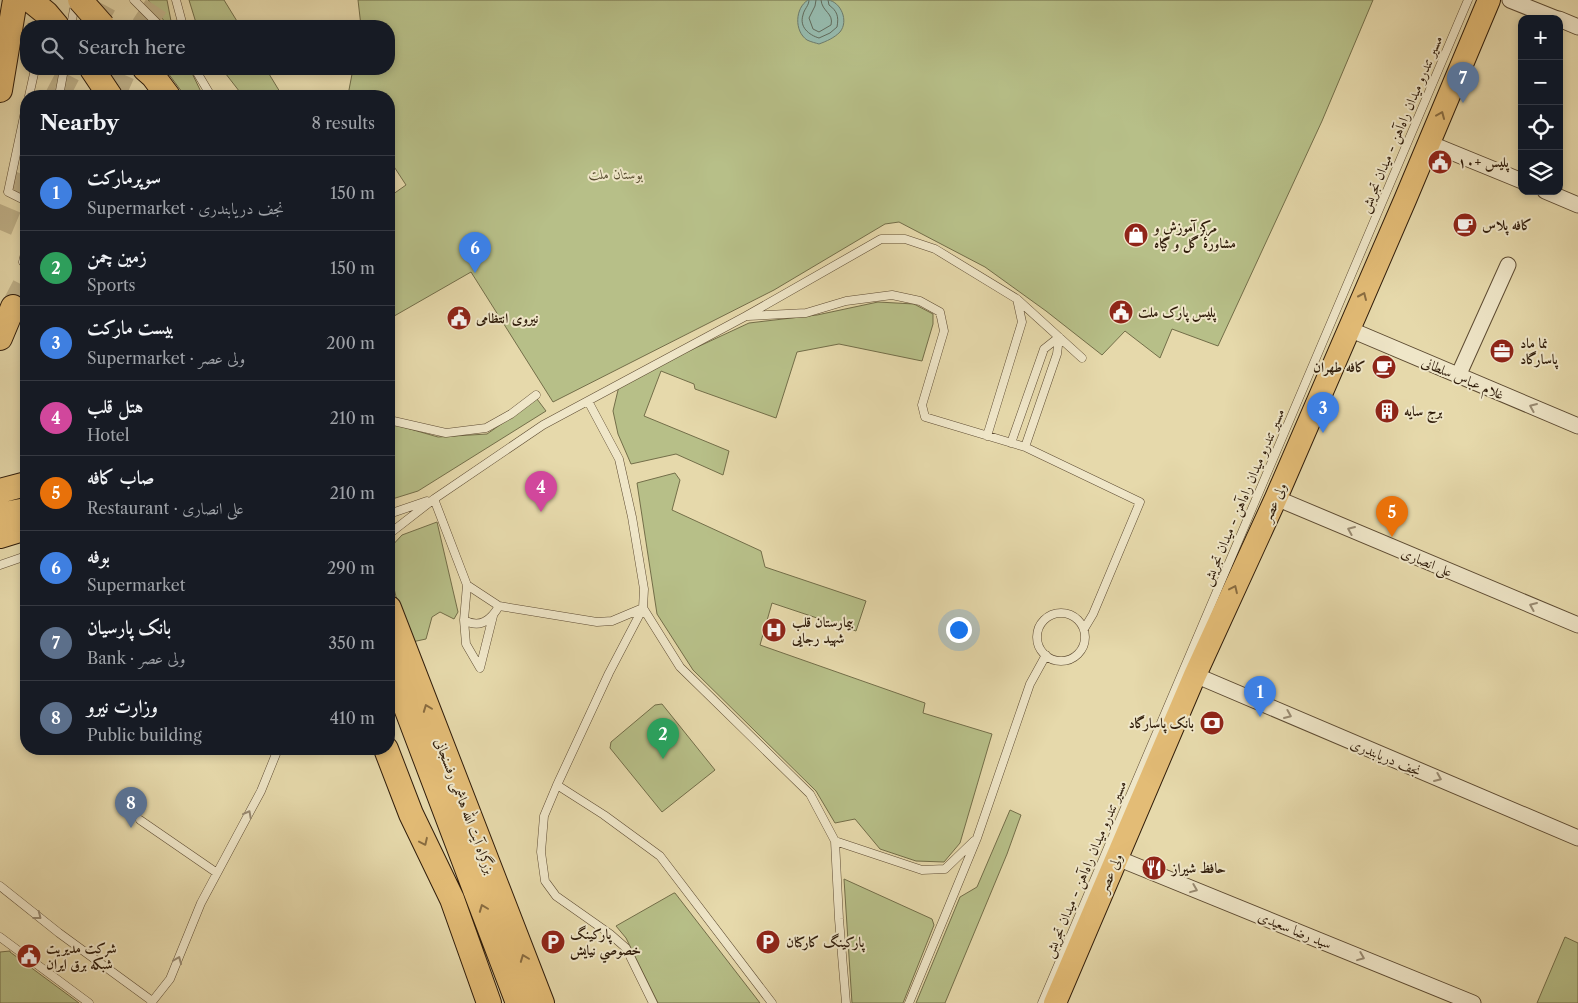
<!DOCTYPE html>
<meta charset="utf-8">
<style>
:root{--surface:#171b24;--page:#242831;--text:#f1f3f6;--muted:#9ea1a6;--line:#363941;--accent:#1a73e8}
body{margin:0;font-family:"Libre Caslon Text",Amiri,serif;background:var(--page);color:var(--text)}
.controls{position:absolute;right:15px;top:15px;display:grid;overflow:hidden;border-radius:10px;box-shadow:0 2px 8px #0003}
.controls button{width:45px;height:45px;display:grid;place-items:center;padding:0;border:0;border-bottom:1px solid var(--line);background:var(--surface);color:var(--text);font:25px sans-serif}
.you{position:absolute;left:958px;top:629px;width:18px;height:18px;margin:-12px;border:4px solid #fff;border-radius:50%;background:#1a73e8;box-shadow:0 0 0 8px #1a73e833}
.badge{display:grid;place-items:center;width:32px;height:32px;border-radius:50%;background:var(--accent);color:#fff;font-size:16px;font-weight:700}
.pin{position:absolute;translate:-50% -41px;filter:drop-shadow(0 1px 2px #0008)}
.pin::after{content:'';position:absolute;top:26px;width:18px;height:15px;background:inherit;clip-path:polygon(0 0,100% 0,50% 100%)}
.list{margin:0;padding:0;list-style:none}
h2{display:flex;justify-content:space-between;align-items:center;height:65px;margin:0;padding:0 20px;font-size:21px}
h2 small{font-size:16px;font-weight:400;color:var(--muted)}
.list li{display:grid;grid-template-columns:32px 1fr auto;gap:15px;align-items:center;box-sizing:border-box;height:75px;padding:0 20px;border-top:1px solid var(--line)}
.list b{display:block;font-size:19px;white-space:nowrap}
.list p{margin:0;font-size:16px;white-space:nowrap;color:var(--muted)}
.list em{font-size:16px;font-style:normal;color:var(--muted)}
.icon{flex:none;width:28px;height:28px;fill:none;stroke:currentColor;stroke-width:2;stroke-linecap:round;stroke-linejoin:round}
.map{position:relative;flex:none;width:1578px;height:1003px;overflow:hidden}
.search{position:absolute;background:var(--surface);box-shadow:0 2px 8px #0003;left:20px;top:20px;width:375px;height:55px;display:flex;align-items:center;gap:12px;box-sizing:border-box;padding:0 18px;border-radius:20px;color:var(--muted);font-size:19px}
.panel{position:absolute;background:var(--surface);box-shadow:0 2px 8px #0003;left:20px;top:90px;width:375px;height:665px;border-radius:20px}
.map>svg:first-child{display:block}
.green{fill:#b7bf88;stroke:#736e49}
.water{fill:#96baad;stroke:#6d7b6c}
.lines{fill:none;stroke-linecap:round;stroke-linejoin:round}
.shore{stroke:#626b5c;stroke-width:1}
.trunk-tunnel{stroke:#c1b38b;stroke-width:24;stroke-dasharray:24 12;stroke-linecap:butt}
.service-casing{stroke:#5d4b32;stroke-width:9}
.minor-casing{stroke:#5d4b32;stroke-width:17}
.primary-casing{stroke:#2f1c0a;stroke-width:24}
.trunk-casing{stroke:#2f1c0a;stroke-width:26}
.service{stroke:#efe6c8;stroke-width:8}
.minor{stroke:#efe6c8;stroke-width:15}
.primary{stroke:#e3bc76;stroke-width:22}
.trunk{stroke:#e3bc76;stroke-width:24}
.trunk-bridge-casing{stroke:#2f1c0a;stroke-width:26;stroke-linecap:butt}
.trunk-bridge{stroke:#e3bc76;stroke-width:24}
.oneway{stroke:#896c40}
.oneway2{stroke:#998b72}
.labels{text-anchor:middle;stroke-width:4;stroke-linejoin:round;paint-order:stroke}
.street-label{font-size:14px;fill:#2f1c0a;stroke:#efe6c8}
.poi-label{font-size:14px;font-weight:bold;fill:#2f1c0a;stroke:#efe6c8;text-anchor:start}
.park-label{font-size:14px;font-style:italic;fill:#584d30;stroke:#efe6c8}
</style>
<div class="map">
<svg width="1578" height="1003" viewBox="0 0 1578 1003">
<rect width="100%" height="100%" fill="#e6d9ab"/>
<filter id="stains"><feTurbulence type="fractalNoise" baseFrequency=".004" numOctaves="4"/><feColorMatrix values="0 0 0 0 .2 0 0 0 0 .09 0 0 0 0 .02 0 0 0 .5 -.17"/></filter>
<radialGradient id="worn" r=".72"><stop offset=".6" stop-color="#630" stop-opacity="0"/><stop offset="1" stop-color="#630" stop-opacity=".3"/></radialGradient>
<path class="green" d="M 148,0 L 167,0 L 171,21 L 165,22 Z
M 189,0 L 224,0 L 240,26 L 197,26 Z
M 358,0 L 1373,0 L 1322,121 L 1218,346 L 1172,329 L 1160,358 L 1125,331 L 1102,355 L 1046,311 L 985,267 L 899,222 L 885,224 L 774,290 L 553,402 L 471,272 L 389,319 L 389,197 L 406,185 L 389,159 L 389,96 L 349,96 L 348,95 L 353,69 L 389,69 L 389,26 L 361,26 Z
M 165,69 L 190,69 L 203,96 L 185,96 Z
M 222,69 L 266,69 L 280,92 L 272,96 L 243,96 Z
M 878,302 L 914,304 L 933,314 L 933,324 L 922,361 L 839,344 L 797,352 L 776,418 L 695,389 L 694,384 L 661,371 L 644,416 L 729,451 L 723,475 L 676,454 L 631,464 L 618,434 L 613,411 L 619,386 L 650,369 L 749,323 L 817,315 Z
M 537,399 L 546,411 L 418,491 L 389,500 L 389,423 L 438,437 L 487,434 Z
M 675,473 L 680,480 L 672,510 L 761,551 L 765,567 L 866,601 L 856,631 L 772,603 L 760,645 L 925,703 L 923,713 L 992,734 L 960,843 L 944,862 L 916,861 L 880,849 L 855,819 L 835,823 L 816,791 L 693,670 L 657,614 L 637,483 Z
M 437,522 L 458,612 L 454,619 L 440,612 L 432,617 L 426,639 L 412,642 C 400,612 389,582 389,549 L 402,535 Z
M 662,704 L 715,770 L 662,812 L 610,748 L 611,742 L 655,705 Z
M 1010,810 L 1021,815 L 1007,854 L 945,1003 L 916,1003 L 960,897 L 977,887 Z
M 844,879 L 932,919 L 934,925 L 903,1003 L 852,1003 Z
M 674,893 L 675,893 L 760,1003 L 658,1003 L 626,938 L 616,926 Z
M 1565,937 L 1578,943 L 1578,1003 L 1537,1003 Z
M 10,951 L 10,952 L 79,1003 L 0,1003 L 0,952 Z"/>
<path class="water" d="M 808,0 C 814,0 822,0 828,0 C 841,2 849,21 840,32 C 834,38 827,41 819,44 C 816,43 811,42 807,40 C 794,31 795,8 808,0 Z"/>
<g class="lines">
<path class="shore" d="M 809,0 C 809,6 804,9 803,15 C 799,27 809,35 819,38 L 830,33 L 837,27 C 839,16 837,11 829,5 L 828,0
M 816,0 L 815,6 L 809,18 L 813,29 L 819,32 L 831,25 C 834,13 822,12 821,0"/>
<path class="trunk-tunnel" d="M 93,26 L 107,0
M 143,26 L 160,0
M 57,96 L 71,69
M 113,96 L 125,69
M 0,230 L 26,168
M 13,307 L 26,282"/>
<defs>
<path id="service" d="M 134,0 L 160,26
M 176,0 L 183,26
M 71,26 L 74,9 L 80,4
M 195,69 L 211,96
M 29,96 L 35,69
M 59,96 L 64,69
M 26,107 L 8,192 L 26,201
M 26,249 L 23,262 L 26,264
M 748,316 L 806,313 L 846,301 L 892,295 L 920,301 L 940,312 L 944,331 L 922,405 L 925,417 L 1025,447 L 1140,502 L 1093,614 L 1084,629
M 588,401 L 619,459 L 632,517 L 644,589 L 643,608 L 609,673 L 557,785 L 604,815 L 660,856 L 772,1003
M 389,420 L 446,433 L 486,428 L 511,414 L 536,395
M 987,436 L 1022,322 L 1017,299
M 1011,443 L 1044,349 L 1059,337
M 1025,447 L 1057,354 L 1059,337
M 389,514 L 427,501
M 389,534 L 434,499
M 0,565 L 26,556
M 467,585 L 434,499 L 543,425 L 746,316 L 881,239 L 905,239 L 935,249 L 1017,299 L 1082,358
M 467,585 L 499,606 C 491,620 480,629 464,620 Z
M 499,606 L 597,622 L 612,621 L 643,608 L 680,667 L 810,794 L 835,841 L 839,919 L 846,1003
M1037 637a24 24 0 1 1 48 0a24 24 0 1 1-48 0Z
M 464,620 L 466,644 L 480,668 L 493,616
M 557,785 L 544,816 L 541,852 L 545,881 L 556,896 L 610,934 L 626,948 L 653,1003
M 140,820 L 217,873
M 835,841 L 922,870 L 945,869 L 974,841
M 0,886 L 59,933 L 152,1001
M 0,937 L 89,1003
M 151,1003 L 170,979 L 201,903 L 261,791 L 278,749
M 909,1003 L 977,838 L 1030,684 L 1046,655
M 1042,1003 L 1468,0"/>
<path id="minor" d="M 1510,0 L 1557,19
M 1559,19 L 1578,27
M 1429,143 L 1522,181
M 1545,191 L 1578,205
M 1349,329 L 1578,426
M 1458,376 L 1508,265
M 1276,498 L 1578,625
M 1195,675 L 1578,838
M 1117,858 L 1473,1003"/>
<path id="primary" d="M 1055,1003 L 1195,675 L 1276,498 L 1405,200 L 1489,0"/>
<path id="trunk" d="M 30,0 L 46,13 L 57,26
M 92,69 L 110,96
M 145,69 L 153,76 L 168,96
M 0,90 L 15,0
M 0,338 L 13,307
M 0,491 L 26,484
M 0,515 L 26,510
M 0,536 L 26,528
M 389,608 L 542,1003
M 389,663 L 518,1003
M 386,749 L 411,814 L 452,899 L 489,1003"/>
</defs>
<use href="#service" class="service-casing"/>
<use href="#minor" class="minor-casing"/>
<use href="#primary" class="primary-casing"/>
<use href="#trunk" class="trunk-casing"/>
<use href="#service" class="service"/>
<use href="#minor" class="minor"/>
<use href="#primary" class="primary"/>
<use href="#trunk" class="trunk"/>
<defs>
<path id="trunk-bridge" d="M 80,0 L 103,26"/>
</defs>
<use href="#trunk-bridge" class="trunk-bridge-casing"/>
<use href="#trunk-bridge" class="trunk-bridge"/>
</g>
<defs><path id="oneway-chevron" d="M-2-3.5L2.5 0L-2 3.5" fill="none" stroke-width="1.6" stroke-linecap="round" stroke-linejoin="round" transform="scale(1.25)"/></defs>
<g class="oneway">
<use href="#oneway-chevron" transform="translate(1441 115) rotate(-67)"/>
<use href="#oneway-chevron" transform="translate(1363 296) rotate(-66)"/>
<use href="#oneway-chevron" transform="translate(1234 589) rotate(-65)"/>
<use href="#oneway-chevron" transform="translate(427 708) rotate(-111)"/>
<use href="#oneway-chevron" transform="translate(424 842) rotate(65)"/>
<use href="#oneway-chevron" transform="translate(483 908) rotate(-111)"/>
<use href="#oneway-chevron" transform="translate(524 958) rotate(-111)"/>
</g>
<g class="oneway2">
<use href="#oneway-chevron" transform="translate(1533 407) rotate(-157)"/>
<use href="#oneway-chevron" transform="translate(1351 530) rotate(-157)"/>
<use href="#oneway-chevron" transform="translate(1533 606) rotate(-157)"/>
<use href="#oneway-chevron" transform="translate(1288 715) rotate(23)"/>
<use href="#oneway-chevron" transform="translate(1438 778) rotate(23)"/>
<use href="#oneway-chevron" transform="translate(248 814) rotate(-62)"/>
<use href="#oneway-chevron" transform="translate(1194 889) rotate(22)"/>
<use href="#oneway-chevron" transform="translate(38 916) rotate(38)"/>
<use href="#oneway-chevron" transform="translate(1361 957) rotate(22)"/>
<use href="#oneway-chevron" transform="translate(178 960) rotate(-68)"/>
</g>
<defs>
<symbol id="civic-disc" viewBox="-11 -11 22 22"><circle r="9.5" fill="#8f2418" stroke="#efe6c8"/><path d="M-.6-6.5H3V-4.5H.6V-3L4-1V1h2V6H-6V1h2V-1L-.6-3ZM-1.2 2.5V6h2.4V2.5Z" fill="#fff"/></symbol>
<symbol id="cafe-disc" viewBox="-11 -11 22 22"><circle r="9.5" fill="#8f2418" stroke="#efe6c8"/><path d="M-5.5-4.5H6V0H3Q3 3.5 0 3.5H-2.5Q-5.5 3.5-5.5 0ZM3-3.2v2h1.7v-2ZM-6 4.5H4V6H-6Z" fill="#fff"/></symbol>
<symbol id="shop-disc" viewBox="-11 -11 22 22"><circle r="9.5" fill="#8f2418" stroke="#efe6c8"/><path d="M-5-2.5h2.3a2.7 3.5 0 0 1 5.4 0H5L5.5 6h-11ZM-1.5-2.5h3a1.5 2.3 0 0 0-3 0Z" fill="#fff"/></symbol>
<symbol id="office-disc" viewBox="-11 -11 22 22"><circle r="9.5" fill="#8f2418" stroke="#efe6c8"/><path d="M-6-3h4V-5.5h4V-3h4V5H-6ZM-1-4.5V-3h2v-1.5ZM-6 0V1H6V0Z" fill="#fff"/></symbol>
<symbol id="building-disc" viewBox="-11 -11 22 22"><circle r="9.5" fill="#8f2418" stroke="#efe6c8"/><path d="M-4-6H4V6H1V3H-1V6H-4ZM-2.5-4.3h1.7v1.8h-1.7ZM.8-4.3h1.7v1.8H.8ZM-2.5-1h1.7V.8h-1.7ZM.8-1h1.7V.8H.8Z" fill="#fff"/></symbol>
<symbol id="hospital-disc" viewBox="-11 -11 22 22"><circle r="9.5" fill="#8f2418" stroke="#efe6c8"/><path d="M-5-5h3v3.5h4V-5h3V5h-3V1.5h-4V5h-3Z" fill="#fff"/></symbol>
<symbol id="bank-disc" viewBox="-11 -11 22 22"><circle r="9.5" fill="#8f2418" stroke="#efe6c8"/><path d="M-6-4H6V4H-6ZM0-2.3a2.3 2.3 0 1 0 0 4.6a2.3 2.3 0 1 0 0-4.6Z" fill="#fff"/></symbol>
<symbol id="restaurant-disc" viewBox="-11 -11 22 22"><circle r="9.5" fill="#8f2418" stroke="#efe6c8"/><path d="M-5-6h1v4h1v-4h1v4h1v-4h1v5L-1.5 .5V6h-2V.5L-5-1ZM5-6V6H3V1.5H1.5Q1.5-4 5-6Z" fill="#fff"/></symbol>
<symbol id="parking-disc" viewBox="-11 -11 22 22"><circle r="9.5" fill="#8f2418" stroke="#efe6c8"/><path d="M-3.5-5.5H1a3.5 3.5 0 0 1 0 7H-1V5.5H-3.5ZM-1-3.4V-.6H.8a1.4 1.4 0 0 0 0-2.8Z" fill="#fff"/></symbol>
</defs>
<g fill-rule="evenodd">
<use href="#civic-disc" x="1426" y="148" width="28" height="28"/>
<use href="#cafe-disc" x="1451" y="211" width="28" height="28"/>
<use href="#shop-disc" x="1122" y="221" width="28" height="28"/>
<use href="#civic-disc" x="1107" y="298" width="28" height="28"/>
<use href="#civic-disc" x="445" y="304" width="28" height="28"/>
<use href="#office-disc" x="1488" y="337" width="28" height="28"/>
<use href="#cafe-disc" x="1370" y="353" width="28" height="28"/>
<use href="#building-disc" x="1373" y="397" width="28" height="28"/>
<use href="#hospital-disc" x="760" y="616" width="28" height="28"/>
<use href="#bank-disc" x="1198" y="709" width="28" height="28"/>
<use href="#restaurant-disc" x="1140" y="854" width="28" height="28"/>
<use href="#parking-disc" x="539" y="928" width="28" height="28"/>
<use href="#parking-disc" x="754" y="928" width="28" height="28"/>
<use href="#civic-disc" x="15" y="942" width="28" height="28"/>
</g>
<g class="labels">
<g class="street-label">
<text transform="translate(1401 124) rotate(-67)" y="5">مسیر تندرو میدان راه‌آهن - میدان تجریش</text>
<text transform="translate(1463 378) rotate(23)" y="5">غلام عباس سلطانی</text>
<text transform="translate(1243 497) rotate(-67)" y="5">مسیر تندرو میدان راه‌آهن - میدان تجریش</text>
<text transform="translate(1274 502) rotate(-66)" y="5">ولی عصر</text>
<text transform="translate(1427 562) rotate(23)" y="5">علی انصاری</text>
<text transform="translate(1386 757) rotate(23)" y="5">نجف دریابندری</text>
<text transform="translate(465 806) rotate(69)" y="5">بزرگراه آیت الله هاشمی رفسنجانی</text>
<text transform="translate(1085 869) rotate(-67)" y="5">مسیر تندرو میدان راه‌آهن - میدان تجریش</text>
<text transform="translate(1110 873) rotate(-67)" y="5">ولی عصر</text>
<text transform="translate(1295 930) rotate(22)" y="5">سید رضا سعیدی</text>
</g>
<g class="poi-label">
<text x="1458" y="167">پلیس +۱۰</text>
<text x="1482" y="230">کافه پلاس</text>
<text x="1154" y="232">مرکز آموزش و<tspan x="1154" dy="16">مشاورهٔ گل و گیاه</tspan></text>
<text x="1138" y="317">پلیس پارک ملت</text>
<text x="476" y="323">نیروی انتظامی</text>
<text x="1520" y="348">نما ماد<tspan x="1520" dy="16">پاسارگاد</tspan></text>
<text x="1366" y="372" text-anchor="end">کافه طهران</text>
<text x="1404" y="416">برج سایه</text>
<text x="792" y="627">بیمارستان قلب<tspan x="792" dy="16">شهید رجایی</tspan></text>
<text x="1194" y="728" text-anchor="end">بانک پاسارگاد</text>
<text x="1172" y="873">حافظ شیراز</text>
<text x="570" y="939">پاركينگ<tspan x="570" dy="16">خصوصي نيايش</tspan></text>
<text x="786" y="947">پارکینگ کارکنان</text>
<text x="46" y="953">شرکت مدیریت<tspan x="46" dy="16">شبکه برق ایران</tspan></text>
</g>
<g class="park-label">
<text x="616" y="179">بوستان ملت</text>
</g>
</g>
<rect width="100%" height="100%" filter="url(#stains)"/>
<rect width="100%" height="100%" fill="url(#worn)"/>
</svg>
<div class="controls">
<button>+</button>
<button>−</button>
<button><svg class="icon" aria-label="locate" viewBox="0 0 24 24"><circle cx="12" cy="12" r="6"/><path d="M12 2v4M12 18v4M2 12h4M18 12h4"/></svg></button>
<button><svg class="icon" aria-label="layers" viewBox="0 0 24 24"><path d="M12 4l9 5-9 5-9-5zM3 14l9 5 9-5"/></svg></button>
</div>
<div class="you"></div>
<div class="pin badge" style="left:1260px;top:717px;background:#3f7fe0">1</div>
<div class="pin badge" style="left:663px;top:759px;background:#2e9e5b">2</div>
<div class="pin badge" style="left:1323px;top:433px;background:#3f7fe0">3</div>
<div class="pin badge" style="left:541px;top:512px;background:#d1479c">4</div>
<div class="pin badge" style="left:1392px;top:537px;background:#e8710a">5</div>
<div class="pin badge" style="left:475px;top:273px;background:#3f7fe0">6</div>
<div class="pin badge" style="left:1463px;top:103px;background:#5c6f8a">7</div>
<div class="pin badge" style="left:131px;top:828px;background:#5c6f8a">8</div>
<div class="search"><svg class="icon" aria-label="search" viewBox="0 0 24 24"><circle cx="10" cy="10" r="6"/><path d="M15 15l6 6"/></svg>Search here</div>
<section class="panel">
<h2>Nearby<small>8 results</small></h2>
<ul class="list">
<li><span class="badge" style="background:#3f7fe0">1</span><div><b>سوپرمارکت</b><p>Supermarket · نجف دریابندری</p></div><em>150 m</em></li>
<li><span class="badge" style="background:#2e9e5b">2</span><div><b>زمین چمن</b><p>Sports</p></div><em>150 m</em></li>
<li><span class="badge" style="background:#3f7fe0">3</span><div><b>بیست مارکت</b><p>Supermarket · ولی عصر</p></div><em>200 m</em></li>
<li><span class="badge" style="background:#d1479c">4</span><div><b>هتل قلب</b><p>Hotel</p></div><em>210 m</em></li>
<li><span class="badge" style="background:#e8710a">5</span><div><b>صاب کافه</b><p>Restaurant · علی انصاری</p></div><em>210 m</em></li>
<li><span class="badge" style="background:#3f7fe0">6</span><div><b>بوفه</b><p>Supermarket</p></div><em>290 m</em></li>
<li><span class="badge" style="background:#5c6f8a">7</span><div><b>بانک پارسیان</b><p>Bank · ولی عصر</p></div><em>350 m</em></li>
<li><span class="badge" style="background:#5c6f8a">8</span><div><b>وزارت نیرو</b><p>Public building</p></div><em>410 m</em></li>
</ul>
</section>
</div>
